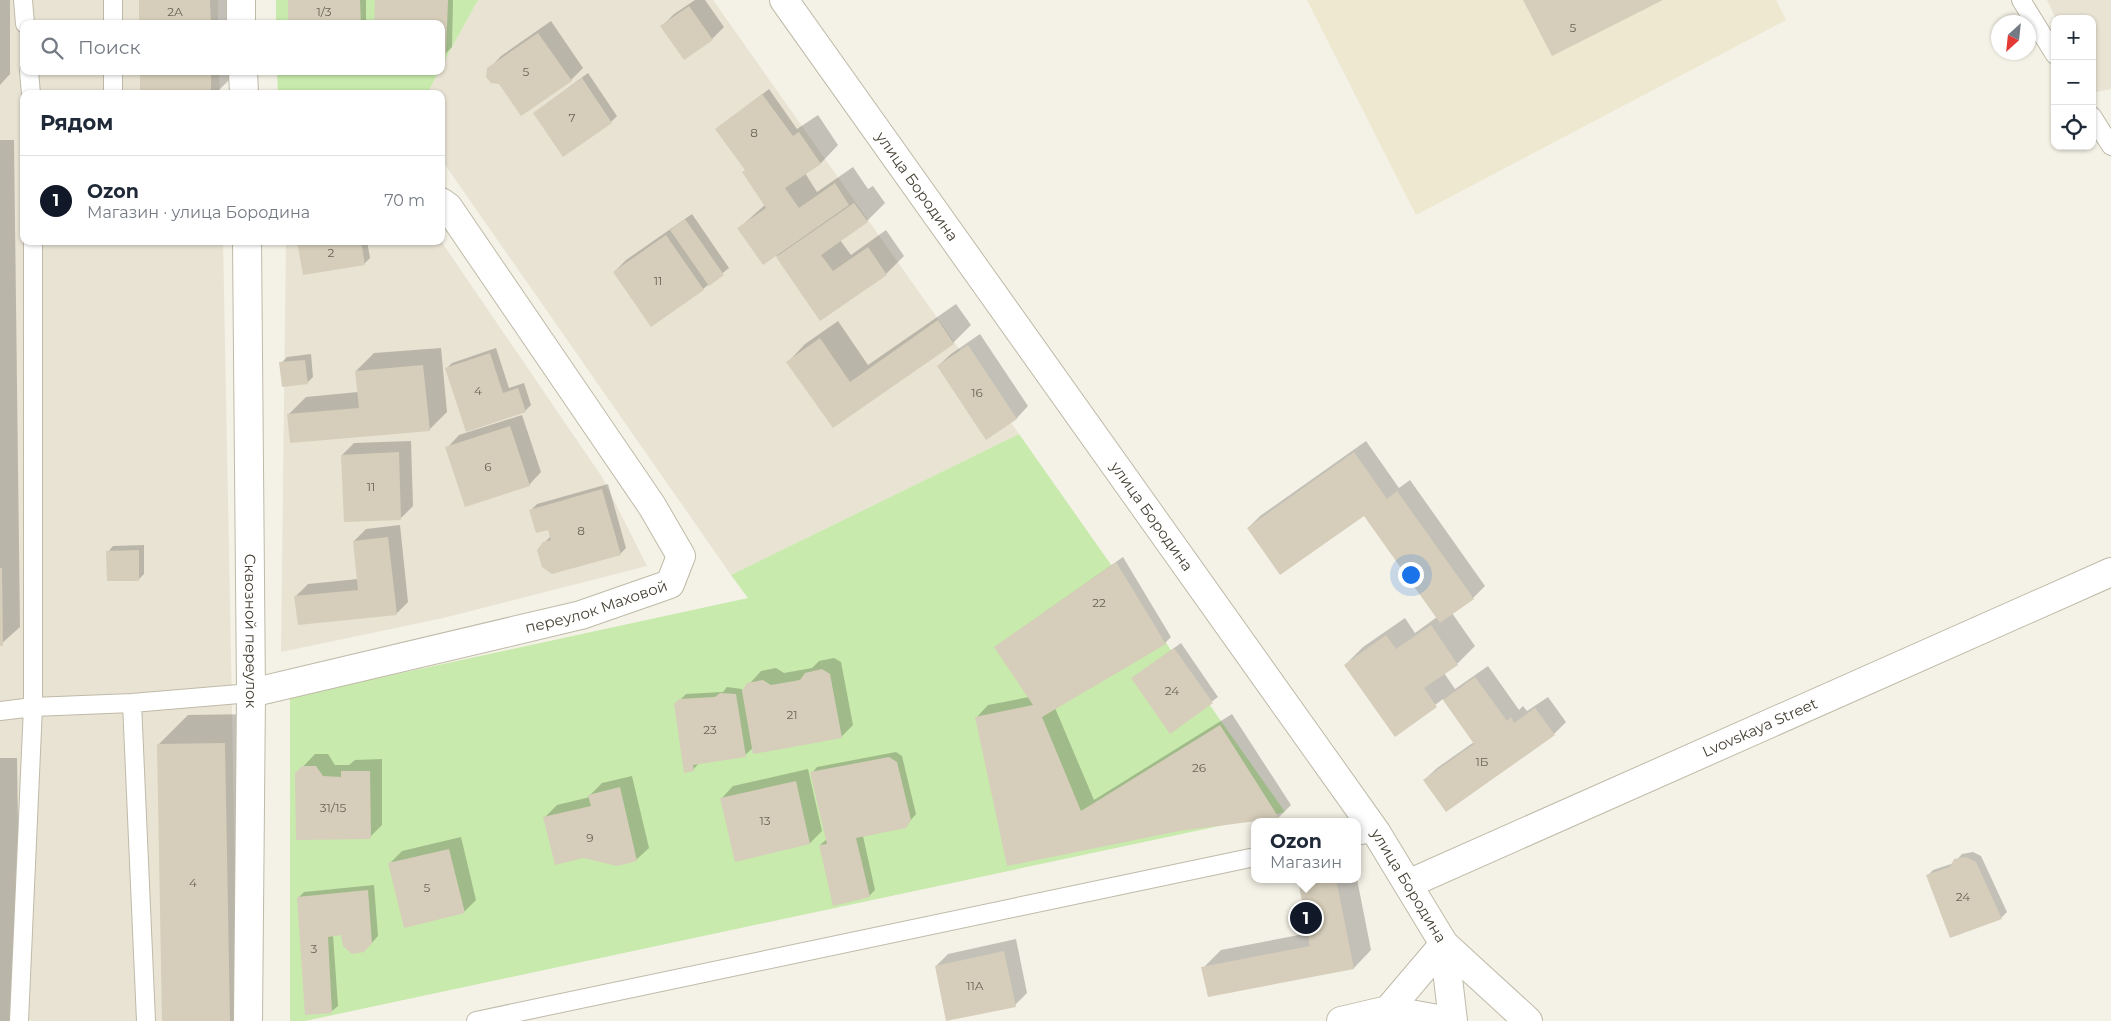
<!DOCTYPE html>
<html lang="ru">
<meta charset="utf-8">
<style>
:root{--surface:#fff;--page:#f2f2f3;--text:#1f2937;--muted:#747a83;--line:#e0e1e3;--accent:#111827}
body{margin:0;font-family:Montserrat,sans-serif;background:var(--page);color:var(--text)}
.controls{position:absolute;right:15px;top:15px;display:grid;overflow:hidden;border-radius:10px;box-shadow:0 1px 4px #0004}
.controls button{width:45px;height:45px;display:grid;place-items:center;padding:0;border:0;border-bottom:1px solid var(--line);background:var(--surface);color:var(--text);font:25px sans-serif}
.compass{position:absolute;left:1991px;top:15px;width:45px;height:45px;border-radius:50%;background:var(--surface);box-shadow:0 1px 4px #0004;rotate:207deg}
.you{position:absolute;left:1410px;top:574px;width:18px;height:18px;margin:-12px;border:4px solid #fff;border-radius:50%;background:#1a73e8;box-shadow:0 0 0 8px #1a73e833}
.badge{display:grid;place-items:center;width:32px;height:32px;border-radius:50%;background:var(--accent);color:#fff;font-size:16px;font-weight:700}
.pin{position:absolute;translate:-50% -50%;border:2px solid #fff;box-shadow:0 1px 5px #0006}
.popup{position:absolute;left:1251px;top:818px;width:110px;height:65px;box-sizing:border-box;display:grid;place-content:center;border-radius:10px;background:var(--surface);filter:drop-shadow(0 1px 4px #0005);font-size:16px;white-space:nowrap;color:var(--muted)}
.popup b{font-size:19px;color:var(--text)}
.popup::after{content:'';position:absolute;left:50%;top:100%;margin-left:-10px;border:10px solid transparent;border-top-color:var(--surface)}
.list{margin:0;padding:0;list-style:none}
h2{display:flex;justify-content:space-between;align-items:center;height:65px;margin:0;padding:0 20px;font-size:21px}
h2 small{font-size:16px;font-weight:400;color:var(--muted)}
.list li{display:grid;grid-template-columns:32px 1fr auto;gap:15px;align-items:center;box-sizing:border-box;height:90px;padding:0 20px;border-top:1px solid var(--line)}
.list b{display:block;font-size:19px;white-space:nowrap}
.list p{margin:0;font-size:16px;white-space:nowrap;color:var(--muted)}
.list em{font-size:16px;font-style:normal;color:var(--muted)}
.icon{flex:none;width:28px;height:28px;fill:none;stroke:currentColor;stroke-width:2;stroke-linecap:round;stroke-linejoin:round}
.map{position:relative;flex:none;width:2111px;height:1021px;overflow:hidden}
.search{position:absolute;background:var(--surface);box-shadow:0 1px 4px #0004;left:20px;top:20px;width:425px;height:55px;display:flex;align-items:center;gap:12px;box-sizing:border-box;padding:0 18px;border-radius:10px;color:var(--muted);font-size:19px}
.panel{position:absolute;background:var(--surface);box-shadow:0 1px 4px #0004;left:20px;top:90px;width:425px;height:155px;border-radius:10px}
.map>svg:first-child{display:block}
.residential{fill:#e8e3d3}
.education{fill:#ede8cf}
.green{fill:#c8eaac}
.shadow{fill:#0003}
.building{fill:#d6ceba}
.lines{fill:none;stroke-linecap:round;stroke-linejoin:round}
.service-casing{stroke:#bfbaa8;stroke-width:20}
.minor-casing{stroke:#bfbaa8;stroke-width:30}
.tertiary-casing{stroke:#bfbaa8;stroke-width:30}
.service{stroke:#fff;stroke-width:18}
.minor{stroke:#fff;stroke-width:28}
.tertiary{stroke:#fff;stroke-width:28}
.labels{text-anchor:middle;stroke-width:4;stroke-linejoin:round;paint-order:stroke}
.number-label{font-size:12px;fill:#6b6456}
.street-label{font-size:15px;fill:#474135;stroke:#fff}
</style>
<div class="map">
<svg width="2111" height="1021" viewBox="0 0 2111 1021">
<rect width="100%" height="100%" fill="#f4f1e6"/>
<path class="residential" d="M 0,0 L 218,0 L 218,24 L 24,24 L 24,71 L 219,71 L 220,94 L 24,94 L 24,241 L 223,241 L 238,1021 L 0,1021 Z
M 478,0 L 713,0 L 1019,434 L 731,575 L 441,159 L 441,94 L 427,94 L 439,71 L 441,71 L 441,67 Z
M 2047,0 L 2111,0 L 2111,89 L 2092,93 L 2092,19 L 2056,19 Z
M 286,241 L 441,241 L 602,477 L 647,566 L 443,618 L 281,652 Z"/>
<path class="education" d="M 1307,0 L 1776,0 L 1786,20 L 1416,215 Z"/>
<path class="green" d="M 276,0 L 478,0 L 441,67 L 441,24 L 276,24 Z
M 277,71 L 439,71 L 427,94 L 278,94 Z
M 1019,434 L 1285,812 L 305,1021 L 290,1021 L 290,697 L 748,598 L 731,575 Z"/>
<path class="shadow" d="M 0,0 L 10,0 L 10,74 L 0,85 Z
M 140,0 L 228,0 L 228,24 L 140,24 Z
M 289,0 L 366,0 L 366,24 L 289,24 Z
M 376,0 L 453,0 L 452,47 L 446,53 L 441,24 Z
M 695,0 L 705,0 L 724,27 L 712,39 L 662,26 L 674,14 Z
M 551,21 L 583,68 L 571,80 L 489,69 L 501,56 Z
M 141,71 L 229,71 L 229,80 L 215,94 L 141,94 Z
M 588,73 L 617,116 L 611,122 L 534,113 Z
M 769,89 L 797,129 L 818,115 L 838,145 L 821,163 L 805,173 L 817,192 L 853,167 L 868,189 L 873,186 L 885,203 L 867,221 L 840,240 L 851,255 L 886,230 L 904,256 L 886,274 L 821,320 L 776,255 L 739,228 L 766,204 L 746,169 L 717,129 Z
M 0,140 L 14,140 L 20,627 L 0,645 Z
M 692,214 L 729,268 L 703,289 L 614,272 L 626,260 Z
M 298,241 L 367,241 L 370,258 L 364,264 Z
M 956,304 L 971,325 L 953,343 L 833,426 L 788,362 L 805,344 L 838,321 L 868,365 Z
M 980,334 L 1028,406 L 1016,419 L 938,366 L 951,354 Z
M 441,348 L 447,412 L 429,430 L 288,415 L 306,397 L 358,392 L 356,371 L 374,353 Z
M 496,348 L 509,388 L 524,383 L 531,405 L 525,411 L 447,368 L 452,363 Z
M 311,354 L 313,377 L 307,383 L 281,363 L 287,357 Z
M 522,415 L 541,472 L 529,485 L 447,448 L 459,435 Z
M 411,441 L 413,506 L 401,518 L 342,455 L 354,443 Z
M 1366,441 L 1399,488 L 1410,480 L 1485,586 L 1473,598 L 1452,613 L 1475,646 L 1457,664 L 1444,673 L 1455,689 L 1488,666 L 1519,710 L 1523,706 L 1527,711 L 1548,697 L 1566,722 L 1554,734 L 1424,780 L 1437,768 L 1474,742 L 1443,699 L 1395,735 L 1345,665 L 1363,647 L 1405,618 L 1415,633 L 1437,617 L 1364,514 L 1248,528 L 1260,516 Z
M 608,484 L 626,548 L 620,554 L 544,543 L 550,537 L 549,528 L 531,510 L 537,504 Z
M 400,525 L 408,602 L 396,614 L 296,596 L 308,584 L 358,579 L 354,541 L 366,529 Z
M 144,545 L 144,574 L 138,580 L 108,552 L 113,546 Z
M 1123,557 L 1171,637 L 1165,643 L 1055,708 L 1094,800 L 1232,714 L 1291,805 L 1279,817 L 1179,830 L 1008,864 L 976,718 L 988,705 L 1029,697 L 995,647 Z
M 1181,643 L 1218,697 L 1171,732 L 1133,678 Z
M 834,658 L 841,662 L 853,725 L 841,737 L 753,748 L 745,755 L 699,763 L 693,770 L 675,705 L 686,694 L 723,692 L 727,687 L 742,689 L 742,692 L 761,671 L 776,668 L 784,673 L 812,668 L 819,661 Z
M 255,714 L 243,1021 L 163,1021 L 158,745 L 188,715 Z
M 896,752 L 902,756 L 916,814 L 905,827 L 863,836 L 875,890 L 869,896 L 820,845 L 827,839 L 812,773 L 817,767 Z
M 315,754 L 328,754 L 335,765 L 349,765 L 355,760 L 382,759 L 382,825 L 370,837 L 296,774 Z
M 0,758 L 17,758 L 21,1021 L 0,1021 Z
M 808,769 L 822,831 L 810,843 L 721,799 L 733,786 Z
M 632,776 L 649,848 L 636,860 L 545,817 L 557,805 L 590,797 L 590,795 L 602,783 Z
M 461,837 L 476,900 L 464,912 L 390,863 L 402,851 Z
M 1973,852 L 1981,856 L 2007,912 L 2001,918 L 1927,876 L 1933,870 L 1954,863 L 1962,854 Z
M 1299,879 L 1357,879 L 1371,950 L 1354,968 L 1203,968 L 1221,950 L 1309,933 Z
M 374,885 L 378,936 L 370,945 L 342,934 L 333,935 L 338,1006 L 332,1011 L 298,898 L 304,892 Z
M 1016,939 L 1027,993 L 1015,1005 L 936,966 L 948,954 Z"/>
<path class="building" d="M 139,0 L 210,0 L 211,24 L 139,24 Z
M 288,0 L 360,0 L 361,24 L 288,24 Z
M 375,0 L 448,0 L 446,54 L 441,56 L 441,24 L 374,24 Z
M 1523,0 L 1663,0 L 1552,56 Z
M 689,6 L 713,40 L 684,60 L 660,26 Z
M 538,33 L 572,81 L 521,116 L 499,84 L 491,83 L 486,77 L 487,68 Z
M 140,71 L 211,71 L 211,94 L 140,94 Z
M 582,78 L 612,123 L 563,157 L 533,113 Z
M 762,94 L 793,136 L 799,132 L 821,164 L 785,188 L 799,208 L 835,183 L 849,205 L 763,265 L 737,228 L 766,208 L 742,172 L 745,170 L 715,129 Z
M 854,203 L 868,222 L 821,255 L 833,271 L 868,247 L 887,275 L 820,321 L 776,257 Z
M 685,219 L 724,275 L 709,286 L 670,230 Z
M 666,235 L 704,290 L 651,327 L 613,272 Z
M 297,241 L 361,241 L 365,265 L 303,275 Z
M 938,320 L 954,344 L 833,428 L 786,362 L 820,338 L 850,382 Z
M 968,345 L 1017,419 L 986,440 L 937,366 Z
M 490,353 L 503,393 L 518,388 L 526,412 L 466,432 L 445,368 Z
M 305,360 L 308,384 L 282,387 L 279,362 Z
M 423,365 L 430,431 L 290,443 L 287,414 L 359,408 L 355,371 Z
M 510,426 L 530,486 L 465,507 L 445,447 Z
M 399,452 L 401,520 L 344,522 L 341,455 Z
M 1354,452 L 1387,499 L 1397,491 L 1474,599 L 1440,623 L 1364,516 L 1280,575 L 1247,528 Z
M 602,489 L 621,555 L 552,574 L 542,567 L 537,550 L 543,542 L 551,540 L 548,530 L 536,533 L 529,510 Z
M 388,537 L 397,615 L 298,625 L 294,596 L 358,590 L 353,541 Z
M 139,550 L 139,581 L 107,581 L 106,551 Z
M 1116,562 L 1166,644 L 1042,717 L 1081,811 L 1220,725 L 1279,818 L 1179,831 L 1007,866 L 975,717 L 1033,705 L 994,647 Z
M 0,568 L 2,568 L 3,646 L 0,646 Z
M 1431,625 L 1458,665 L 1424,688 L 1437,707 L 1395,737 L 1344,665 L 1386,635 L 1396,649 Z
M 1174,648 L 1213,703 L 1170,734 L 1131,678 Z
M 822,669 L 830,674 L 842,738 L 753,754 L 742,691 L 747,683 L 763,680 L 771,685 L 800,680 L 805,673 Z
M 1475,677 L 1507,721 L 1511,717 L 1514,723 L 1535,708 L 1555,735 L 1446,812 L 1423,780 L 1474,744 L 1443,700 Z
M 720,693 L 736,694 L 746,757 L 693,765 L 694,771 L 684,773 L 674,704 L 679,699 L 715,697 Z
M 225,743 L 230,1021 L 162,1021 L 157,744 Z
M 889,757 L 897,762 L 911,820 L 906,828 L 856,838 L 870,897 L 833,906 L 819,845 L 827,844 L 810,772 Z
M 302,766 L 316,766 L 323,776 L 341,777 L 341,771 L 370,771 L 371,839 L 296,840 L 295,773 Z
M 796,781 L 810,844 L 735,862 L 720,798 Z
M 620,787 L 637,861 L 617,866 L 583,858 L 555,865 L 543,817 L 591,806 L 588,795 Z
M 449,849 L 465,913 L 404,928 L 388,863 Z
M 1966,857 L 1976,862 L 2002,919 L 1950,938 L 1926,875 L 1950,867 L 1954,859 Z
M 1298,879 L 1336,879 L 1354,969 L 1208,997 L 1201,967 L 1310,946 Z
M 368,890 L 372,943 L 364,952 L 352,954 L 343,946 L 341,935 L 328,937 L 332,1013 L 305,1015 L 297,897 Z
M 1004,951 L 1016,1007 L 946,1021 L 935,966 Z"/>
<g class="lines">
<defs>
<path id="service" d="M 23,0 L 25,24
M 2021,0 L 2055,55
M 113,24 L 113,0
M 29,71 L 31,94
M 113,94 L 113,71
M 2092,116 L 2111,146
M 132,703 L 146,1021
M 0,711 L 33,707 L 132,703 L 251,693
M 1357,836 L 1376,832
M 19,1021 L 33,707 L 33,241
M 476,1021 L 1255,857"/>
<g id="minor">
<path d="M 241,0 L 241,24"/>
<path d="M 243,71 L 244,94"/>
<path id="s1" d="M 247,241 L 251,693 L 248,1021"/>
<path id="s2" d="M 251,693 L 581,615 L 670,584 L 681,556 L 652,506 L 448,207 L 441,202"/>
<path d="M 1444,944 L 1453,1021"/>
<path d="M 1388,1010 L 1449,1021"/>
<path d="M 1341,1021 L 1388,1010 L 1444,944"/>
</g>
<g id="tertiary">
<path id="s3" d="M 784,0 L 1376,832 L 1444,944 L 1528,1021"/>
<path id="s4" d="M 1408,884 L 2111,572"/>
</g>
</defs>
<use href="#service" class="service-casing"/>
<use href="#minor" class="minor-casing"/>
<use href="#tertiary" class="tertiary-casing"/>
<use href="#service" class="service"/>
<use href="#minor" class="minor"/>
<use href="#tertiary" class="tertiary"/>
</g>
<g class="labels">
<g class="number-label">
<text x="175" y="16">2А</text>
<text x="324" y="16">1/3</text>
<text x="1573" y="32">5</text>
<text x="526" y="76">5</text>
<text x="572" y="122">7</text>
<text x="754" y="137">8</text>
<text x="331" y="257">2</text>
<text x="658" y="285">11</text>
<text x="478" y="395">4</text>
<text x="977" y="397">16</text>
<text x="488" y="471">6</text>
<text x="371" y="491">11</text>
<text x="581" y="535">8</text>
<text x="1099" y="607">22</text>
<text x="1172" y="695">24</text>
<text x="792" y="719">21</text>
<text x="710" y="734">23</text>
<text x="1482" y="766">1Б</text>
<text x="1199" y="772">26</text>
<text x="333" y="812">31/15</text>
<text x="765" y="825">13</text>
<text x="590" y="842">9</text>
<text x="193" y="887">4</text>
<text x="427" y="892">5</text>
<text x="1963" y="901">24</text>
<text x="314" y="953">3</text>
<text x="975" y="990">11А</text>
</g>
<g class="street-label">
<text dy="5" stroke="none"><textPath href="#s3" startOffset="229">улица Бородина</textPath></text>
<text dy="5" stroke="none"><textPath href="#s3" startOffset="634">улица Бородина</textPath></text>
<text dy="5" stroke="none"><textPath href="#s2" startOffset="356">переулок Маховой</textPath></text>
<text dy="5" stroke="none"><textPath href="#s1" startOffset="390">Сквозной переулок</textPath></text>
<text dy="5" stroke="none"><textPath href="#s4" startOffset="385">Lvovskaya Street</textPath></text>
<text dy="5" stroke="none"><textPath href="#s3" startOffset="1084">улица Бородина</textPath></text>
</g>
</g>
</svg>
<div class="controls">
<button>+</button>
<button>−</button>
<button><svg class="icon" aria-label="locate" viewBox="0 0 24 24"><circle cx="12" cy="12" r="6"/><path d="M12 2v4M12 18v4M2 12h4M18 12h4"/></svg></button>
</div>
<svg class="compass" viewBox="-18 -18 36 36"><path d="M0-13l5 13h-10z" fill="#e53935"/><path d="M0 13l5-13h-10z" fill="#747a83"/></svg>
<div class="you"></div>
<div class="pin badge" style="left:1306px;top:918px">1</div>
<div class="popup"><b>Ozon</b>Магазин</div>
<div class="search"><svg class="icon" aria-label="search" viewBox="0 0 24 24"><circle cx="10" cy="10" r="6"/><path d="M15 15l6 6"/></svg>Поиск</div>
<section class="panel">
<h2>Рядом<small></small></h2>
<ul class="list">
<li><span class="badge">1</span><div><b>Ozon</b><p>Магазин · улица Бородина</p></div><em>70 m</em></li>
</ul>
</section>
</div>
